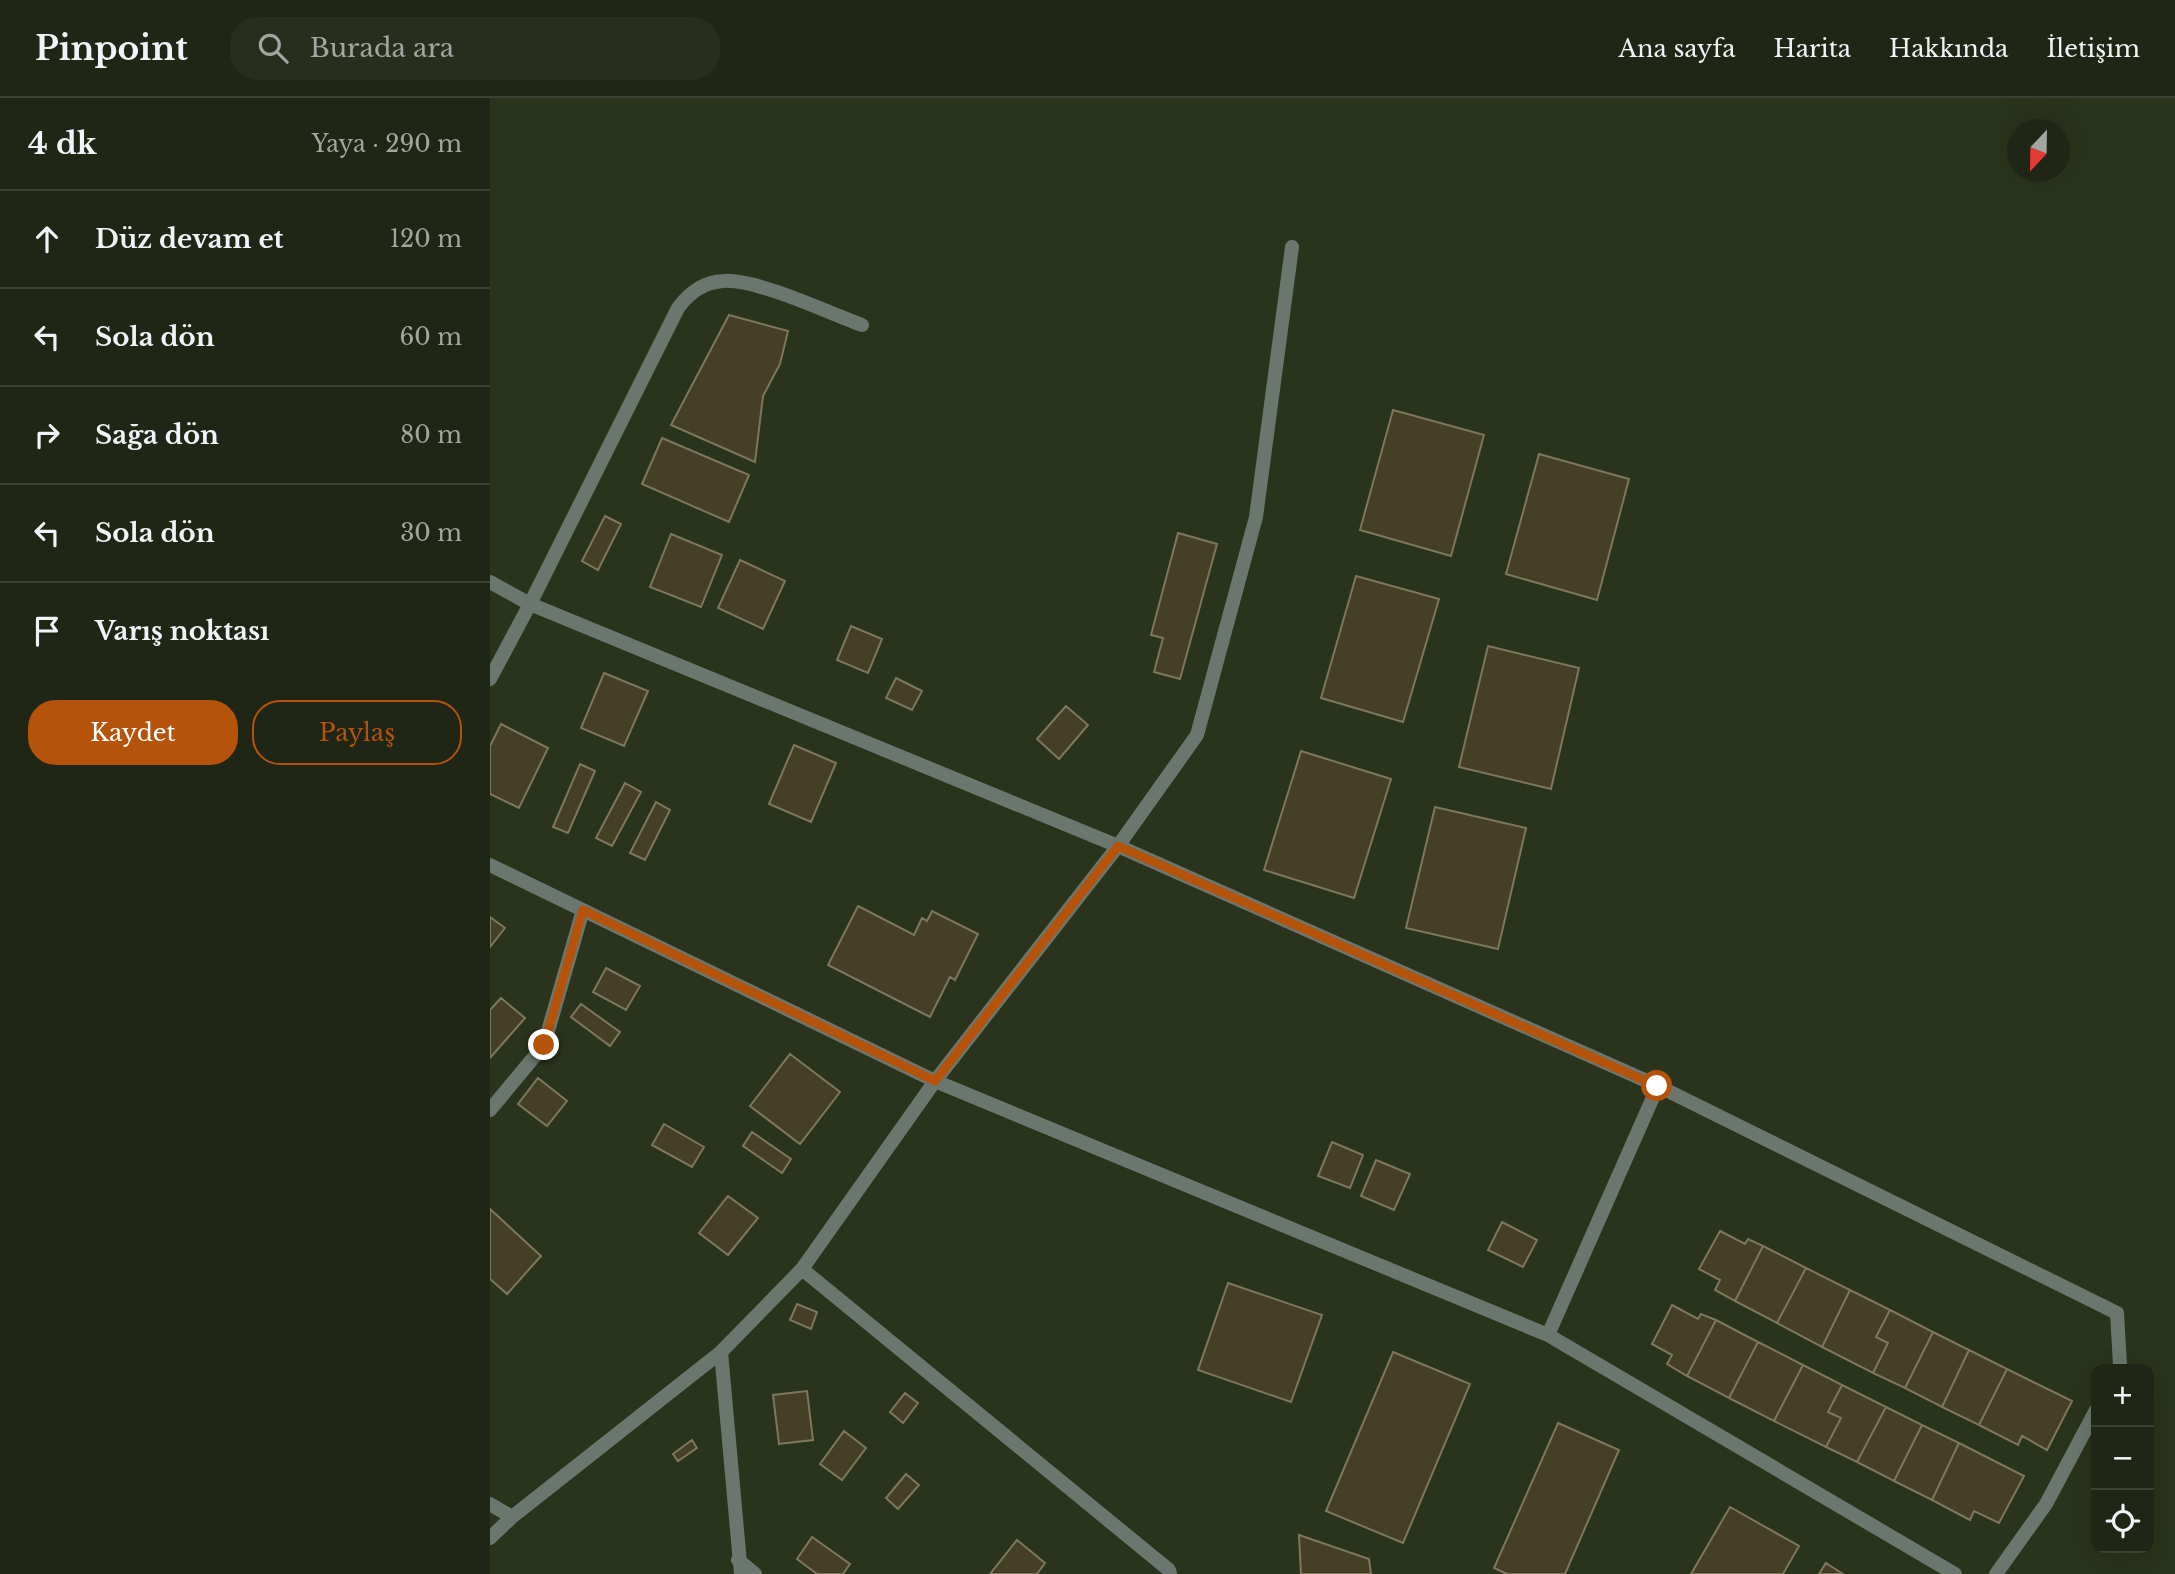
<!DOCTYPE html>
<html lang="tr">
<meta charset="utf-8">
<style>
:root{--surface:#202615;--page:#282e1e;--text:#f1f3f6;--muted:#a2a5a0;--line:#3d4334;--accent:#b45309}
body{margin:0;font-family:"Libre Baskerville",serif;background:var(--page);color:var(--text)}
.controls{position:absolute;right:21px;bottom:21px;display:grid;overflow:hidden;border-radius:14px;box-shadow:0 7px 28px #0002}
.controls button{width:63px;height:63px;display:grid;place-items:center;padding:0;border:0;border-bottom:2px solid var(--line);background:var(--surface);color:var(--text);font:35px sans-serif}
.compass{position:absolute;left:1517px;top:21px;width:63px;height:63px;border-radius:50%;background:var(--surface);box-shadow:0 7px 28px #0002;rotate:202deg}
.stop{position:absolute;width:21px;height:21px;margin:-16px;border:5px solid #b45309;border-radius:50%;background:#fff}
.stop.end{background:#b45309;border-color:#fff;box-shadow:0 2px 7px #0008}
.list{margin:0;padding:0;list-style:none}
h2{display:flex;justify-content:space-between;align-items:center;height:91px;margin:0;padding:0 28px;font-size:30px}
h2 small{font-size:23px;font-weight:400;color:var(--muted)}
.list li{display:grid;grid-template-columns:46px 1fr auto;gap:21px;align-items:center;box-sizing:border-box;height:98px;padding:0 28px;border-top:2px solid var(--line)}
.list b{display:block;font-size:26px;white-space:nowrap}
.list em{font-size:23px;font-style:normal;color:var(--muted)}
.actions{display:flex;gap:14px;padding:21px 28px}
.actions a{flex:1;padding:16px 0;border:2px solid var(--accent);border-radius:28px;text-align:center;font-size:24px;color:var(--accent)}
.actions .main{background:var(--accent);color:#fff}
.icon{flex:none;width:38px;height:38px;fill:none;stroke:currentColor;stroke-width:2;stroke-linecap:round;stroke-linejoin:round}
.map{position:relative;flex:none;width:1685px;height:1476px;overflow:hidden}
header{display:flex;align-items:center;gap:42px;box-sizing:border-box;height:98px;padding:0 35px;background:var(--surface);border-bottom:2px solid var(--line)}
header strong{font-size:33px}
nav{display:flex;gap:38px;margin-inline-start:auto;font-size:24px}
.search{width:490px;height:63px;background:var(--page);display:flex;align-items:center;gap:18px;box-sizing:border-box;padding:0 24px;border-radius:28px;color:var(--muted);font-size:26px}
main{display:flex}
aside{flex:1;background:var(--surface)}
.map>svg:first-child{display:block}
.building{fill:#443f26;stroke:#7d775d;stroke-width:2}
.lines{fill:none;stroke-linecap:round;stroke-linejoin:round}
.service{stroke:#6a766e;stroke-width:14}
.minor{stroke:#6a766e;stroke-width:14}
.route{stroke:#b45309;stroke-width:9}
</style>
<header>
<strong>Pinpoint</strong>
<div class="search"><svg class="icon" aria-label="search" viewBox="0 0 24 24"><circle cx="10" cy="10" r="6"/><path d="M15 15l6 6"/></svg>Burada ara</div>
<nav><a>Ana sayfa</a><a>Harita</a><a>Hakkında</a><a>İletişim</a></nav>
</header>
<main>
<aside>
<h2>4 dk<small>Yaya · 290 m</small></h2>
<ul class="list">
<li><svg class="icon" aria-label="ahead" viewBox="0 0 24 24"><path d="M12 20V5M6 11l6-6 6 6"/></svg><div><b>Düz devam et</b></div><em>120 m</em></li>
<li><svg class="icon" aria-label="left" viewBox="0 0 24 24"><path d="M17 20v-9H6M10 6l-5 5 5 5"/></svg><div><b>Sola dön</b></div><em>60 m</em></li>
<li><svg class="icon" aria-label="right" viewBox="0 0 24 24"><path d="M7 20v-9h11M14 6l5 5-5 5"/></svg><div><b>Sağa dön</b></div><em>80 m</em></li>
<li><svg class="icon" aria-label="left" viewBox="0 0 24 24"><path d="M17 20v-9H6M10 6l-5 5 5 5"/></svg><div><b>Sola dön</b></div><em>30 m</em></li>
<li><svg class="icon" aria-label="arrive" viewBox="0 0 24 24"><path d="M6 21V4h12l-3 4 3 4H6"/></svg><div><b>Varış noktası</b></div></li>
</ul>
<div class="actions"><a class="main">Kaydet</a><a>Paylaş</a></div>
</aside>
<div class="map">
<svg width="1685" height="1476" viewBox="0 0 1685 1476">
<rect width="100%" height="100%" fill="#2a331c"/>
<path class="building" d="M 239,217 L 298,233 L 290,266 L 273,298 L 265,364 L 181,327 Z
M 903,312 L 994,337 L 961,458 L 870,432 Z
M 172,340 L 259,377 L 239,424 L 152,386 Z
M 1049,356 L 1139,381 L 1107,502 L 1016,476 Z
M 115,418 L 131,426 L 108,472 L 92,463 Z
M 688,435 L 727,446 L 690,581 L 664,574 L 673,540 L 661,537 Z
M 181,436 L 232,457 L 211,509 L 160,489 Z
M 250,462 L 295,483 L 273,531 L 228,510 Z
M 866,478 L 949,501 L 913,624 L 831,600 Z
M 361,528 L 392,541 L 378,575 L 347,562 Z
M 998,548 L 1089,570 L 1061,691 L 969,669 Z
M 114,575 L 158,593 L 134,648 L 91,630 Z
M 406,580 L 432,593 L 422,612 L 396,600 Z
M 576,608 L 598,627 L 569,661 L 547,641 Z
M 11,626 L 58,650 L 29,710 L 0,696 L 0,648 Z
M 304,647 L 346,665 L 321,724 L 279,706 Z
M 811,653 L 901,681 L 864,800 L 774,772 Z
M 90,666 L 105,673 L 78,735 L 63,729 Z
M 135,685 L 151,694 L 122,748 L 106,740 Z
M 166,704 L 180,712 L 155,762 L 140,755 Z
M 945,709 L 1036,730 L 1008,851 L 916,830 Z
M 368,808 L 424,837 L 432,820 L 437,823 L 442,813 L 488,836 L 465,882 L 460,879 L 440,919 L 338,867 Z
M 0,819 L 15,830 L 0,849 Z
M 116,870 L 150,888 L 136,912 L 103,894 Z
M 11,900 L 35,920 L 0,960 L 0,912 Z
M 91,906 L 130,934 L 120,948 L 81,919 Z
M 300,956 L 350,994 L 310,1046 L 260,1008 Z
M 48,980 L 77,1003 L 57,1028 L 28,1006 Z
M 174,1026 L 214,1049 L 202,1069 L 162,1047 Z
M 262,1034 L 301,1061 L 292,1075 L 253,1048 Z
M 842,1044 L 873,1057 L 860,1090 L 828,1078 Z
M 886,1062 L 920,1076 L 904,1112 L 871,1098 Z
M 238,1098 L 268,1120 L 238,1157 L 209,1135 Z
M 0,1111 L 51,1158 L 17,1196 L 0,1181 Z
M 1012,1124 L 1047,1142 L 1033,1169 L 998,1152 Z
M 1230,1133 L 1255,1146 L 1258,1141 L 1273,1148 L 1245,1203 L 1225,1192 L 1230,1182 L 1209,1171 Z
M 1273,1148 L 1316,1170 L 1287,1225 L 1245,1203 Z
M 1316,1170 L 1360,1192 L 1332,1249 L 1287,1225 Z
M 738,1185 L 832,1217 L 801,1304 L 708,1272 Z
M 1360,1192 L 1400,1212 L 1386,1239 L 1398,1245 L 1383,1275 L 1332,1249 Z
M 307,1206 L 327,1214 L 321,1231 L 300,1222 Z
M 1182,1207 L 1208,1221 L 1211,1216 L 1226,1222 L 1197,1278 L 1177,1266 L 1182,1257 L 1162,1246 Z
M 1400,1212 L 1443,1234 L 1415,1290 L 1383,1275 L 1398,1245 L 1386,1239 Z
M 1226,1222 L 1268,1244 L 1239,1300 L 1197,1278 Z
M 1443,1234 L 1479,1252 L 1452,1309 L 1415,1290 Z
M 1268,1244 L 1313,1267 L 1284,1323 L 1239,1300 Z
M 1479,1252 L 1517,1271 L 1489,1327 L 1452,1309 Z
M 903,1254 L 980,1286 L 913,1445 L 836,1413 Z
M 1313,1267 L 1352,1287 L 1338,1314 L 1351,1320 L 1336,1349 L 1284,1323 Z
M 1517,1271 L 1582,1303 L 1557,1352 L 1532,1338 L 1528,1347 L 1489,1327 Z
M 1352,1287 L 1396,1309 L 1367,1364 L 1336,1349 L 1351,1320 L 1338,1314 Z
M 317,1293 L 323,1342 L 289,1346 L 283,1297 Z
M 415,1295 L 428,1305 L 413,1325 L 400,1314 Z
M 1396,1309 L 1432,1327 L 1404,1383 L 1367,1364 Z
M 1068,1325 L 1129,1352 L 1075,1476 L 1017,1476 L 1004,1470 Z
M 1432,1327 L 1469,1345 L 1442,1402 L 1404,1383 Z
M 354,1333 L 376,1350 L 352,1382 L 330,1366 Z
M 202,1342 L 207,1350 L 188,1363 L 183,1356 Z
M 1469,1345 L 1534,1378 L 1509,1425 L 1484,1413 L 1480,1422 L 1442,1402 Z
M 416,1376 L 429,1387 L 408,1411 L 396,1400 Z
M 1240,1409 L 1309,1448 L 1293,1476 L 1201,1476 Z
M 809,1437 L 879,1461 L 881,1476 L 811,1476 Z
M 322,1439 L 360,1466 L 353,1476 L 327,1476 L 307,1461 Z
M 527,1442 L 555,1465 L 547,1476 L 500,1476 Z
M 1336,1465 L 1353,1476 L 1329,1476 Z"/>
<g class="lines">
<path class="service" d="M 40,506 L 188,210 C 199,195 214,184 233,183 C 265,180 339,215 372,227"/>
<path class="minor" d="M 0,484 L 40,506 L 628,748 L 1168,988 L 1627,1215 L 1630,1267 L 1628,1271
M 0,581 L 40,506
M 0,767 L 445,983 L 1058,1237 L 1465,1476
M 0,1012 L 54,947 L 93,812
M 312,1171 L 679,1472 L 680,1476
M 1058,1237 L 1168,988
M 231,1254 L 251,1476
M 0,1406 L 22,1419
M 0,1440 L 22,1419 L 231,1254 L 312,1171 L 445,983 L 628,748 L 707,637 L 766,419 L 802,149
M 248,1462 L 265,1476
M 1506,1476 L 1556,1406 L 1606,1312"/>
</g>
<g class="lines">
<path class="route" d="M 54,947 L 93,812 L 445,983 L 628,748 L 1167,988"/>
</g>
</svg>
<div class="controls">
<button>+</button>
<button>−</button>
<button><svg class="icon" aria-label="locate" viewBox="0 0 24 24"><circle cx="12" cy="12" r="6"/><path d="M12 2v4M12 18v4M2 12h4M18 12h4"/></svg></button>
</div>
<svg class="compass" viewBox="-18 -18 36 36"><path d="M0-13l5 13h-10z" fill="#e53935"/><path d="M0 13l5-13h-10z" fill="#a2a5a0"/></svg>
<div class="stop" style="left:1167px;top:988px"></div>
<div class="stop end" style="left:54px;top:947px"></div>
</div>
</main>
